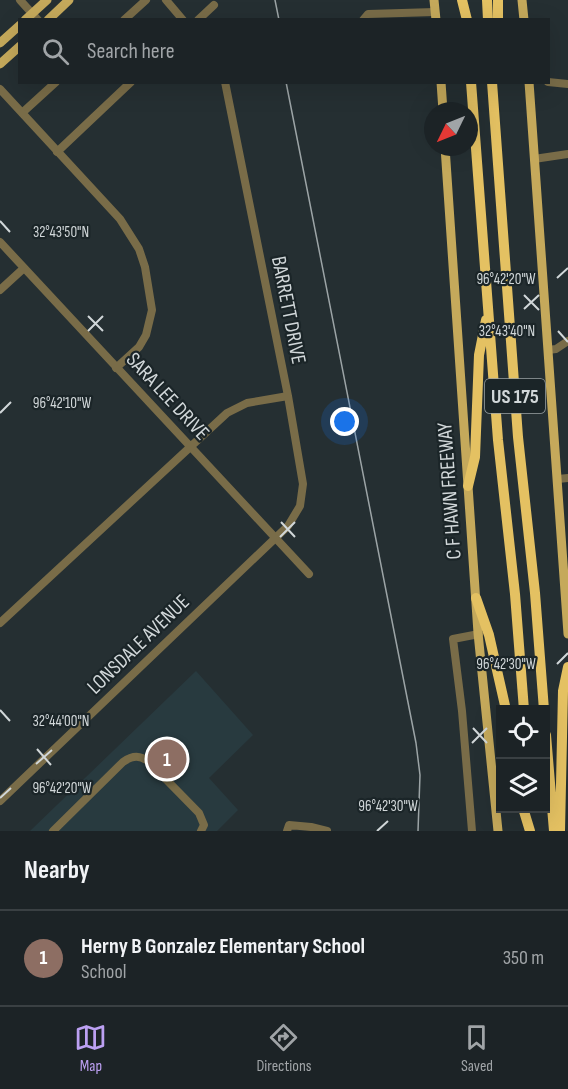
<!DOCTYPE html>
<meta charset="utf-8">
<style>
:root{--surface:#1c2326;--page:#252b2e;--text:#f1f3f6;--muted:#a0a4a7;--line:#3a4043;--accent:#bca0f2}
body{margin:0;font-family:"Sofia Sans Condensed",sans-serif;background:var(--page);color:var(--text)}
.controls{position:absolute;right:18px;bottom:18px;display:grid;overflow:hidden;border-radius:0px;box-shadow:0 6px 24px #0002}
.controls button{width:54px;height:54px;display:grid;place-items:center;padding:0;border:0;border-bottom:2px solid var(--line);background:var(--surface);color:var(--text);font:30px sans-serif}
.compass{position:absolute;left:424px;top:102px;width:54px;height:54px;border-radius:50%;background:var(--surface);box-shadow:0 6px 24px #0002;rotate:227deg}
.you{position:absolute;left:345px;top:422px;width:21px;height:21px;margin:-15px;border:4px solid #fff;border-radius:50%;background:#1a73e8;box-shadow:0 0 0 9px #1a73e833}
.badge{display:grid;place-items:center;width:39px;height:39px;border-radius:50%;background:var(--accent);color:#fff;font-size:20px;font-weight:700}
.pin{position:absolute;translate:-50% -50%;border:3px solid #fff;box-shadow:0 2px 6px #0006}
.list{margin:0;padding:0;list-style:none}
h2{display:flex;justify-content:space-between;align-items:center;height:78px;margin:0;padding:0 24px;font-size:26px}
h2 small{font-size:20px;font-weight:400;color:var(--muted)}
.list li{display:grid;grid-template-columns:39px 1fr auto;gap:18px;align-items:center;box-sizing:border-box;height:96px;padding:0 24px;border-top:2px solid var(--line)}
.list b{display:block;font-size:22px;white-space:nowrap}
.list p{margin:0;font-size:20px;white-space:nowrap;color:var(--muted)}
.list em{font-size:20px;font-style:normal;color:var(--muted)}
.icon{flex:none;width:33px;height:33px;fill:none;stroke:currentColor;stroke-width:2;stroke-linecap:round;stroke-linejoin:round}
.map{position:relative;flex:none;width:568px;height:831px;overflow:hidden}
.search{position:absolute;background:var(--surface);box-shadow:0 6px 24px #0002;left:18px;right:18px;top:18px;height:66px;display:flex;align-items:center;gap:15px;box-sizing:border-box;padding:0 21px;border-radius:0px;color:var(--muted);font-size:22px}
.sheet{height:174px;background:var(--surface)}
nav{display:flex;justify-content:space-around;align-items:center;box-sizing:border-box;height:84px;border-top:2px solid var(--line);background:var(--surface);font-size:16px;color:var(--muted)}
nav a{display:grid;justify-items:center;gap:3px}
nav .on{color:var(--accent)}
.map>svg:first-child{display:block}
.built{fill:#283a3f}
.lines{fill:none;stroke-linecap:round;stroke-linejoin:round}
.minor{stroke:#796c48;stroke-width:8}
.major{stroke:#c5a95b;stroke-width:9}
.highway{stroke:#e4c162;stroke-width:10}
.tram{stroke:#9ca4a6;stroke-width:1.5}
.ticks{fill:none;stroke:#d1d7d9;stroke-width:2}
.labels{text-anchor:middle;stroke-width:4.5;stroke-linejoin:round;paint-order:stroke}
.shield{fill:#1b2528;stroke:#9aa2a4;stroke-width:1.5}
.shield-label{font-size:20px;font-weight:bold;fill:#d1d7d9}
.street-label{font-size:21px;fill:#d1d7d9;stroke:#1b2528}
.ticks-label{font-size:15px;text-anchor:middle;fill:#d1d7d9;stroke:#1b2528;stroke-width:4.5;stroke-linejoin:round;paint-order:stroke}
</style>
<div class="map">
<svg width="568" height="831" viewBox="0 0 568 831">
<rect width="100%" height="100%" fill="#252f32"/>
<path class="built" d="M 196,671 L 253,735 L 209,778 L 238,810 L 217,831 L 30,831 Z"/>
<g class="lines">
<path class="minor" d="M 20,0 L 38,20
M 166,0 L 183,20
M 124,20 L 146,0
M 198,20 L 214,5
M 363,20 L 368,14 L 435,12
M 548,82 L 568,84
M 0,89 L 120,219 L 139,249 L 145,267 L 152,310 L 146,335 L 139,347 L 116,368
M 22,113 L 56,82
M 57,152 L 131,82
M 534,159 L 568,154
M 0,242 L 309,574
M 0,290 L 24,268
M 548,350 L 556,349 L 568,341
M 558,479 L 568,478
M 0,623 L 227,413 L 247,403 L 288,396
M 0,801 L 288,526 L 300,506 L 303,484 L 288,396 L 225,82
M 53,831 L 123,762 C 133,755 140,755 149,762 L 199,813 L 204,825 L 201,831
M 287,831 L 289,825 L 311,827 L 327,831
M 472,831 L 462,711 L 453,639 L 479,634"/>
<path class="major" d="M 434,0 L 436,20
M 522,0 L 524,20
M 25,20 L 47,0
M 48,20 L 69,0
M 0,43 L 20,25
M 0,64 L 20,46
M 441,82 L 443,111
M 529,82 L 568,634
M 445,147 L 478,633 L 498,831"/>
<path class="highway" d="M 462,0 L 467,20
M 487,0 L 488,20
M 498,20 L 498,0
M 471,82 L 498,440 L 515,594 L 524,710
M 492,82 L 518,437 L 535,593 L 544,710
M 468,486 L 475,457 L 479,355 L 486,320
M 476,598 L 489,635 L 506,710
M 546,735 L 554,831
M 523,808 L 530,831
M 560,831 L 563,691 L 568,667"/>
<path class="tram" d="M 275,0 L 279,20
M 286,82 L 416,743 L 420,775 L 418,831"/>
</g>
<path class="ticks" d="M 0,221 L 10,232M 557,278 L 568,268M 524,295 L 539,310M 524,309 L 539,295M 88,316 L 103,331M 88,331 L 103,316M 558,331 L 568,342M 0,413 L 11,402M 281,522 L 295,537M 280,537 L 295,522M 557,664 L 568,653M 0,710 L 10,721M 473,728 L 487,743M 472,743 L 487,728M 37,749 L 51,765M 36,764 L 52,750M 0,798 L 11,788M 377,831 L 388,821"/>
<g class="labels">
<rect class="shield" x="485" y="379" width="60" height="34" rx="4.5"/>
<g class="shield-label">
<text x="515" y="403">US 175</text>
</g>
<g class="street-label">
<text transform="translate(289 310) rotate(79)" y="7">BARRETT DRIVE</text>
<text transform="translate(168 396) rotate(47)" y="7">SARA LEE DRIVE</text>
<text transform="translate(449 491) rotate(-94)" y="7">C F HAWN FREEWAY</text>
<text transform="translate(138 644) rotate(-44)" y="7">LONSDALE AVENUE</text>
</g>
</g>
<g class="ticks-label">
<text x="61" y="237">32°43'50"N</text>
<text x="506" y="284">96°42'20"W</text>
<text x="507" y="336">32°43'40"N</text>
<text x="62" y="408">96°42'10"W</text>
<text x="506" y="669">96°42'30"W</text>
<text x="61" y="726">32°44'00"N</text>
<text x="62" y="793">96°42'20"W</text>
<text x="388" y="811">96°42'30"W</text>
</g>
</svg>
<div class="controls">
<button><svg class="icon" aria-label="locate" viewBox="0 0 24 24"><circle cx="12" cy="12" r="6"/><path d="M12 2v4M12 18v4M2 12h4M18 12h4"/></svg></button>
<button><svg class="icon" aria-label="layers" viewBox="0 0 24 24"><path d="M12 4l9 5-9 5-9-5zM3 14l9 5 9-5"/></svg></button>
</div>
<svg class="compass" viewBox="-18 -18 36 36"><path d="M0-13l5 13h-10z" fill="#e53935"/><path d="M0 13l5-13h-10z" fill="#a0a4a7"/></svg>
<div class="you"></div>
<div class="pin badge" style="left:167px;top:759px;background:#8d6e63">1</div>
<div class="search"><svg class="icon" aria-label="search" viewBox="0 0 24 24"><circle cx="10" cy="10" r="6"/><path d="M15 15l6 6"/></svg>Search here</div>
</div>
<section class="sheet">
<h2>Nearby<small></small></h2>
<ul class="list">
<li><span class="badge" style="background:#8d6e63">1</span><div><b>Herny B Gonzalez Elementary School</b><p>School</p></div><em>350 m</em></li>
</ul>
</section>
<nav>
<a class="on"><svg class="icon" aria-label="map" viewBox="0 0 24 24"><path d="M3 6l6-2 6 2 6-2v14l-6 2-6-2-6 2zM9 4v14M15 6v14"/></svg>Map</a>
<a><svg class="icon" aria-label="directions" viewBox="0 0 24 24"><path d="M12 3l9 9-9 9-9-9zM9 14v-3h6M13 9l2 2-2 2"/></svg>Directions</a>
<a><svg class="icon" aria-label="saved" viewBox="0 0 24 24"><path d="M7 4h10v16l-5-4-5 4z"/></svg>Saved</a>
</nav>
